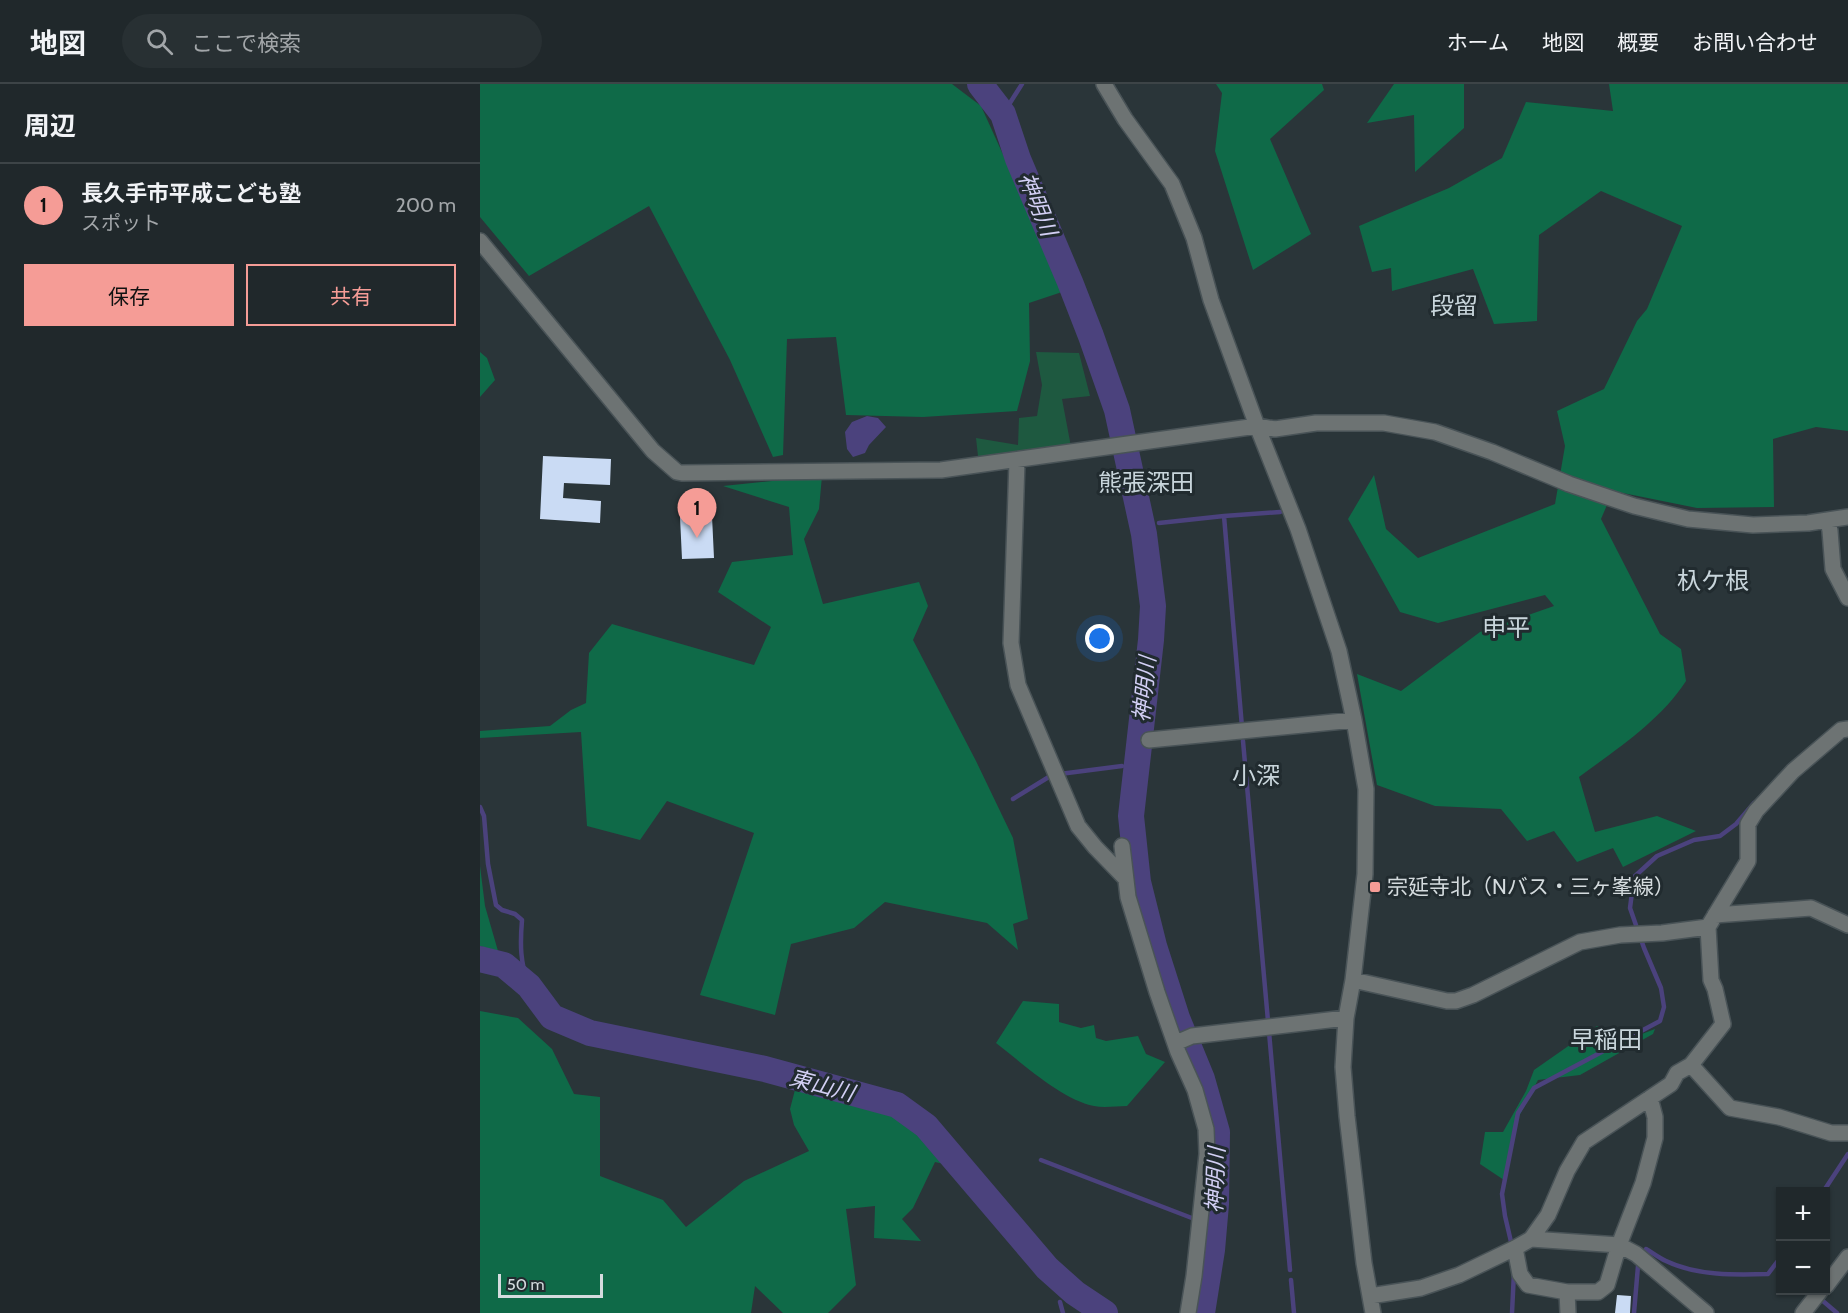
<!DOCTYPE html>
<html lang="ja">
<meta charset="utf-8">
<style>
:root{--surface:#20282b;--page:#283033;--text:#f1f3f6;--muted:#a2a6a9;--line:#3d4447;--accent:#f59c96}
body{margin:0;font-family:Cabin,"Noto Sans JP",sans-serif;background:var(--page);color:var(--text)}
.controls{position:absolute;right:18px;bottom:18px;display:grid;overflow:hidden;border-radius:0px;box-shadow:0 2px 4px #0004}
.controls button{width:54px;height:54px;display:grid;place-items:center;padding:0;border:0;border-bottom:2px solid var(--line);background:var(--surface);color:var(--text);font:30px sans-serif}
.scale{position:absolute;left:18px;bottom:15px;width:105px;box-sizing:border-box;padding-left:6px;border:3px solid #d4dbde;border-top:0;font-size:16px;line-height:21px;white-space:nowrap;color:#d4dbde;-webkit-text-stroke:4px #212b2f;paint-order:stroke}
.you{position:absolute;left:620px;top:555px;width:21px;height:21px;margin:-15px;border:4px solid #fff;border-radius:50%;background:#1a73e8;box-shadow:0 0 0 9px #1a73e833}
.badge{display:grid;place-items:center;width:39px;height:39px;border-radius:50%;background:var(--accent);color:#111;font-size:20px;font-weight:700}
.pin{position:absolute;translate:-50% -50px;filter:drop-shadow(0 2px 3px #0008)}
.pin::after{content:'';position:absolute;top:32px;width:21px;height:18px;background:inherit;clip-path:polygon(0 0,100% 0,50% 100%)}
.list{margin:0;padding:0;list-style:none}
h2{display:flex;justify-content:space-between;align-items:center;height:78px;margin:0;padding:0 24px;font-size:26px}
h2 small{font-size:20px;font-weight:400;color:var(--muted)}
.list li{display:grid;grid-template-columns:39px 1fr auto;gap:18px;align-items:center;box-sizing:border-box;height:84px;padding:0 24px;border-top:2px solid var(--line)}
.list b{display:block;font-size:22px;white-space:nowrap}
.list p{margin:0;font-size:20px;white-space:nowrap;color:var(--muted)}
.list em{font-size:20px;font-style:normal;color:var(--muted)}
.actions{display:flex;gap:12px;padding:18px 24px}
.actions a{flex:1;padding:14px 0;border:2px solid var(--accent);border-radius:0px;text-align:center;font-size:21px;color:var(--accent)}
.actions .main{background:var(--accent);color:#111}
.icon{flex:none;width:33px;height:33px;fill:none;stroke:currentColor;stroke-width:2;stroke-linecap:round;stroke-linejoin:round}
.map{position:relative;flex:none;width:1368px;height:1229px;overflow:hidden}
header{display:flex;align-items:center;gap:36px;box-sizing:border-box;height:84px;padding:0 30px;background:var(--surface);border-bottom:2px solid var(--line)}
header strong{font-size:28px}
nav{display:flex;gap:33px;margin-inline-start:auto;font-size:21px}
.search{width:420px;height:54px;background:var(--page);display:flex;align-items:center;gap:15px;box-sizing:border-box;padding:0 21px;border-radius:33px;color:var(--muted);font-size:22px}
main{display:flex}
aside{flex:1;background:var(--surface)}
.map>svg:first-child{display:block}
.green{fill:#1e5940}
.forest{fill:#0f6a48}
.water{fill:#4b427d}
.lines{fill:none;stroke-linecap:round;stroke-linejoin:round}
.stream{stroke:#4b427d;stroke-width:4.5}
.river{stroke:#4b427d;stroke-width:26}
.building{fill:#cadbf4}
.minor-casing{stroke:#495357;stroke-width:18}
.minor{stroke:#6d7373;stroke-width:15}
.poi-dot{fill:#f59c96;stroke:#212b2f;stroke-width:2}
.labels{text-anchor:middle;stroke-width:6;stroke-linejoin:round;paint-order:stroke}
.poi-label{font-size:21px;fill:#d4dbde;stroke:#212b2f;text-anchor:start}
.water-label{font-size:22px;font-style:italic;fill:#d2cff4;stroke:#212b2f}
.quarter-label{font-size:24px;fill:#c8d5db;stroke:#212b2f}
</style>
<header>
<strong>地図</strong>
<div class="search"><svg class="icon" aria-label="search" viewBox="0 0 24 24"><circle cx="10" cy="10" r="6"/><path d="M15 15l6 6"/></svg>ここで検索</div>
<nav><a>ホーム</a><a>地図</a><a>概要</a><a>お問い合わせ</a></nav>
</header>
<main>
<aside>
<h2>周辺<small></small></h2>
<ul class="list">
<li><span class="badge">1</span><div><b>長久手市平成こども塾</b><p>スポット</p></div><em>200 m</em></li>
</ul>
<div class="actions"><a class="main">保存</a><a>共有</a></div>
</aside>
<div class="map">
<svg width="1368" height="1229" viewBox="0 0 1368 1229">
<rect width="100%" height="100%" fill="#2a3539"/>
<path class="green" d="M 556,268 L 599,269 L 610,312 L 582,315 L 592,368 L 499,381 L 496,354 L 538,361 L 539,334 L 557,332 L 562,301 Z"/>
<path class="forest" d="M 0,0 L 472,0 L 501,22 L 585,207 L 549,219 L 550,277 L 537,327 L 443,333 L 366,331 L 356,253 L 307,255 L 303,371 L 293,373 L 250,276 L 169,122 L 49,192 L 0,133 Z
M 736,0 L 842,0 L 844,6 L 790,55 L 831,150 L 773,186 L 735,67 L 742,9 Z
M 914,0 L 984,0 L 984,44 L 935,88 L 934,31 L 887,39 Z
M 1129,0 L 1368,0 L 1368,347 L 1336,343 L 1293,355 L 1294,423 L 1217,424 L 1133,407 L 1121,435 L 1180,550 L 1201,565 L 1206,597 C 1180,637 1137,665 1099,693 L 1115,748 L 1177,732 L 1216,747 L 1143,783 L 1133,764 L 1097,778 L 1074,747 L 1047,757 L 1021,725 L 955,722 L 897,701 L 877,590 L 921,607 L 1000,548 L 1074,522 L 1065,511 L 958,539 L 920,528 L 868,435 L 894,391 L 906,445 L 938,474 L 1075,420 L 1085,362 L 1077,327 L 1124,305 L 1157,237 L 1167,225 L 1202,142 L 1121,107 L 1059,151 L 1057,237 L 1014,240 L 993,185 L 912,207 L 911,184 L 892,188 L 879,142 L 969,104 L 1022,74 L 1046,18 L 1133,27 Z
M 0,268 L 7,274 L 15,296 L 0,313 Z
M 342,392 L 339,425 L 324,455 L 343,520 L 439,498 L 448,522 L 433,556 L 496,677 L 533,754 L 548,835 L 533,840 L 538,866 L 507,839 L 405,818 L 374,844 L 311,860 L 295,931 L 220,911 L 274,749 L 187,717 L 160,756 L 107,742 L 101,648 L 0,654 L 0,647 L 70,642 L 91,626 L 106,619 L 109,569 L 132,540 L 274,581 L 291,543 L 238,508 L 252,478 L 313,471 L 309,423 L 243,402 Z
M 0,782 L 5,822 L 18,867 L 0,862 Z
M 543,917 L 579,920 L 579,938 L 601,944 L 614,941 L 616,954 L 626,957 L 658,952 L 666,970 L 685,978 L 647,1022 C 636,1022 624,1024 614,1022 C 582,1016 542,979 516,959 Z
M 0,927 L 38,934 L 72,965 L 94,1010 L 120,1013 L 120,1092 L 183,1116 L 206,1143 L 264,1097 L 329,1067 L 314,1041 L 310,1025 L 316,1002 L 325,998 L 418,1026 L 442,1043 L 473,1082 L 455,1078 L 433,1124 L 422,1135 L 441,1157 L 394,1154 L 395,1122 L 366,1125 L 376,1201 L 348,1229 L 303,1229 L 275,1202 L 271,1229 L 0,1229 Z
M 1117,942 L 1141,958 L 1175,945 L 1173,950 L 1100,991 L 1058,996 L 1035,1040 L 1024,1096 L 1000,1080 L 1005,1048 L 1023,1048 L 1046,1007 L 1054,986 Z"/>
<path class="water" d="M 387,332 L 398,334 L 406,343 L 389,361 L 385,369 L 373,373 L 367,365 L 365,348 L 372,338 Z"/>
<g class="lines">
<path class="stream" d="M 523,30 L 542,0
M 679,439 L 744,432
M 762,643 L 744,432 L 800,428
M 763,657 L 788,937
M 533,715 L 572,691 L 642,682
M 0,723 L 4,732 L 8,780 L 16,821 L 22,826 L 35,830 L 42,836 C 40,860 40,879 49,902
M 789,948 L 810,1186
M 561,1076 L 717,1136
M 1343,1108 L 1368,1070
M 1032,1162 L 1025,1132 L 1022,1110 L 1038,1029 L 1054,1004 L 1180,937 L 1184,923 L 1181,904 L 1164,864 L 1150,824 L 1154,793 L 1177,772 L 1214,756 L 1240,752 L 1256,740 L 1274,719
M 1166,1165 C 1173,1169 1179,1174 1186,1177 C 1217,1192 1256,1191 1288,1190 L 1297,1178 L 1300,1181
M 811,1196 L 814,1229
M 1330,1206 L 1357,1229
M 580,1218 L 583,1229
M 1032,1229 L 1034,1188
M 1154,1229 L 1158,1182"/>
<path class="river" d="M 500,0 L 523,30 L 538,75 L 590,198 L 611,252 L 637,326 L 664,450 L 673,522 L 671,556 L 651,732 L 658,798 L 674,862 L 697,934 L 722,995 L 737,1048 L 736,1120 L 732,1166 L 722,1229
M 0,875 L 24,881 L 49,902 L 72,933 L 110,949 L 285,985 L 417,1021 L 446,1042 L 567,1184 L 595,1209 L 625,1229"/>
</g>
<path class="building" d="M 63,372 L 131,375 L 130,401 L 84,399 L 83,414 L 121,417 L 120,439 L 60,435 Z
M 232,432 L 234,474 L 202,475 L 200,433 Z
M 1137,1211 L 1151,1212 L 1150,1229 L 1135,1229 Z"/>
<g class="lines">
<defs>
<path id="minor" d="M 624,0 L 645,35 L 692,100 L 714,154 L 731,216 L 777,342 L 818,445 L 859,567 L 874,636 L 886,705 L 885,790 L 873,896 L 866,934 L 863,983 L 867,1032 L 884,1179 L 893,1229
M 0,157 L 173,367 L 197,388 L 202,389 L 461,386 L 777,342 L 795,345 L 836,339 L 904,339 L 955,348 L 1012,368 L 1089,400 L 1154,422 L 1208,435 L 1273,441 L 1328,439 L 1368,433
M 537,377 L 531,559 L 538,601 L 598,742 L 615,763 L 646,795
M 1348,436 L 1350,447 L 1353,485 L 1368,514
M 669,656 L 874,636
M 642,762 L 648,813 L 677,908 L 698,968 L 715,1006 L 726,1045 L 727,1070 L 714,1192 L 708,1229
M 1235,831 L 1331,824 L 1368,841
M 873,896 L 967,917 L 976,917 L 993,911 L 1100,858 L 1140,851 L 1182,849 L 1228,843
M 696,959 L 712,952 L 866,934
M 1211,981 L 1250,1024 L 1299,1033 L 1351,1049 L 1368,1049
M 1051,1155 L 1139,1161 L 1156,1170 L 1226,1229
M 1035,1164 L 1040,1190 L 1048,1201 L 1087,1208
M 1346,1202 L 1368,1173
M 890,1212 L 941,1204 L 979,1191 L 1035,1164 L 1051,1155 L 1068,1131 L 1087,1087 L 1104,1058 L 1191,1000 L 1197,989 L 1211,981 L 1243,940 L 1235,905 L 1231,896 L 1228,843 L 1268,777 L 1268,740 L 1276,727 L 1313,687 L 1361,646 L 1368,645
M 1088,1229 L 1087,1208 L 1118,1208 L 1127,1201 L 1139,1161 L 1163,1099 L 1175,1054 L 1175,1033 L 1170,1014
M 1323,1229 L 1341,1206"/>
</defs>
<use href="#minor" class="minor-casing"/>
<use href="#minor" class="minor"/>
</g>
<rect class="poi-dot" x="889" y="797" width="12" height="12" rx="3"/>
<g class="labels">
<g class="poi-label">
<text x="907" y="810">宗延寺北（Nバス・三ヶ峯線）</text>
</g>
<g class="water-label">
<text transform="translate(558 120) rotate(68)" y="8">神明川</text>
<text transform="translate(664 605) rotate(-84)" y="8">神明川</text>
<text transform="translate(342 1001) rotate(15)" y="8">東山川</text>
<text transform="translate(735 1096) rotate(-88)" y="8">神明川</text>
</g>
<g class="quarter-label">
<text x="974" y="230">段留</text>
<text x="666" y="407">熊張深田</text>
<text x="1233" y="505">杁ケ根</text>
<text x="1026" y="552">申平</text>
<text x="776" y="700">小深</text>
<text x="1126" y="964">早稲田</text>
</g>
</g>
</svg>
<div class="controls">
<button>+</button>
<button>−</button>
</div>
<div class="scale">50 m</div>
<div class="you"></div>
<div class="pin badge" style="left:217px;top:454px">1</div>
</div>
</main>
